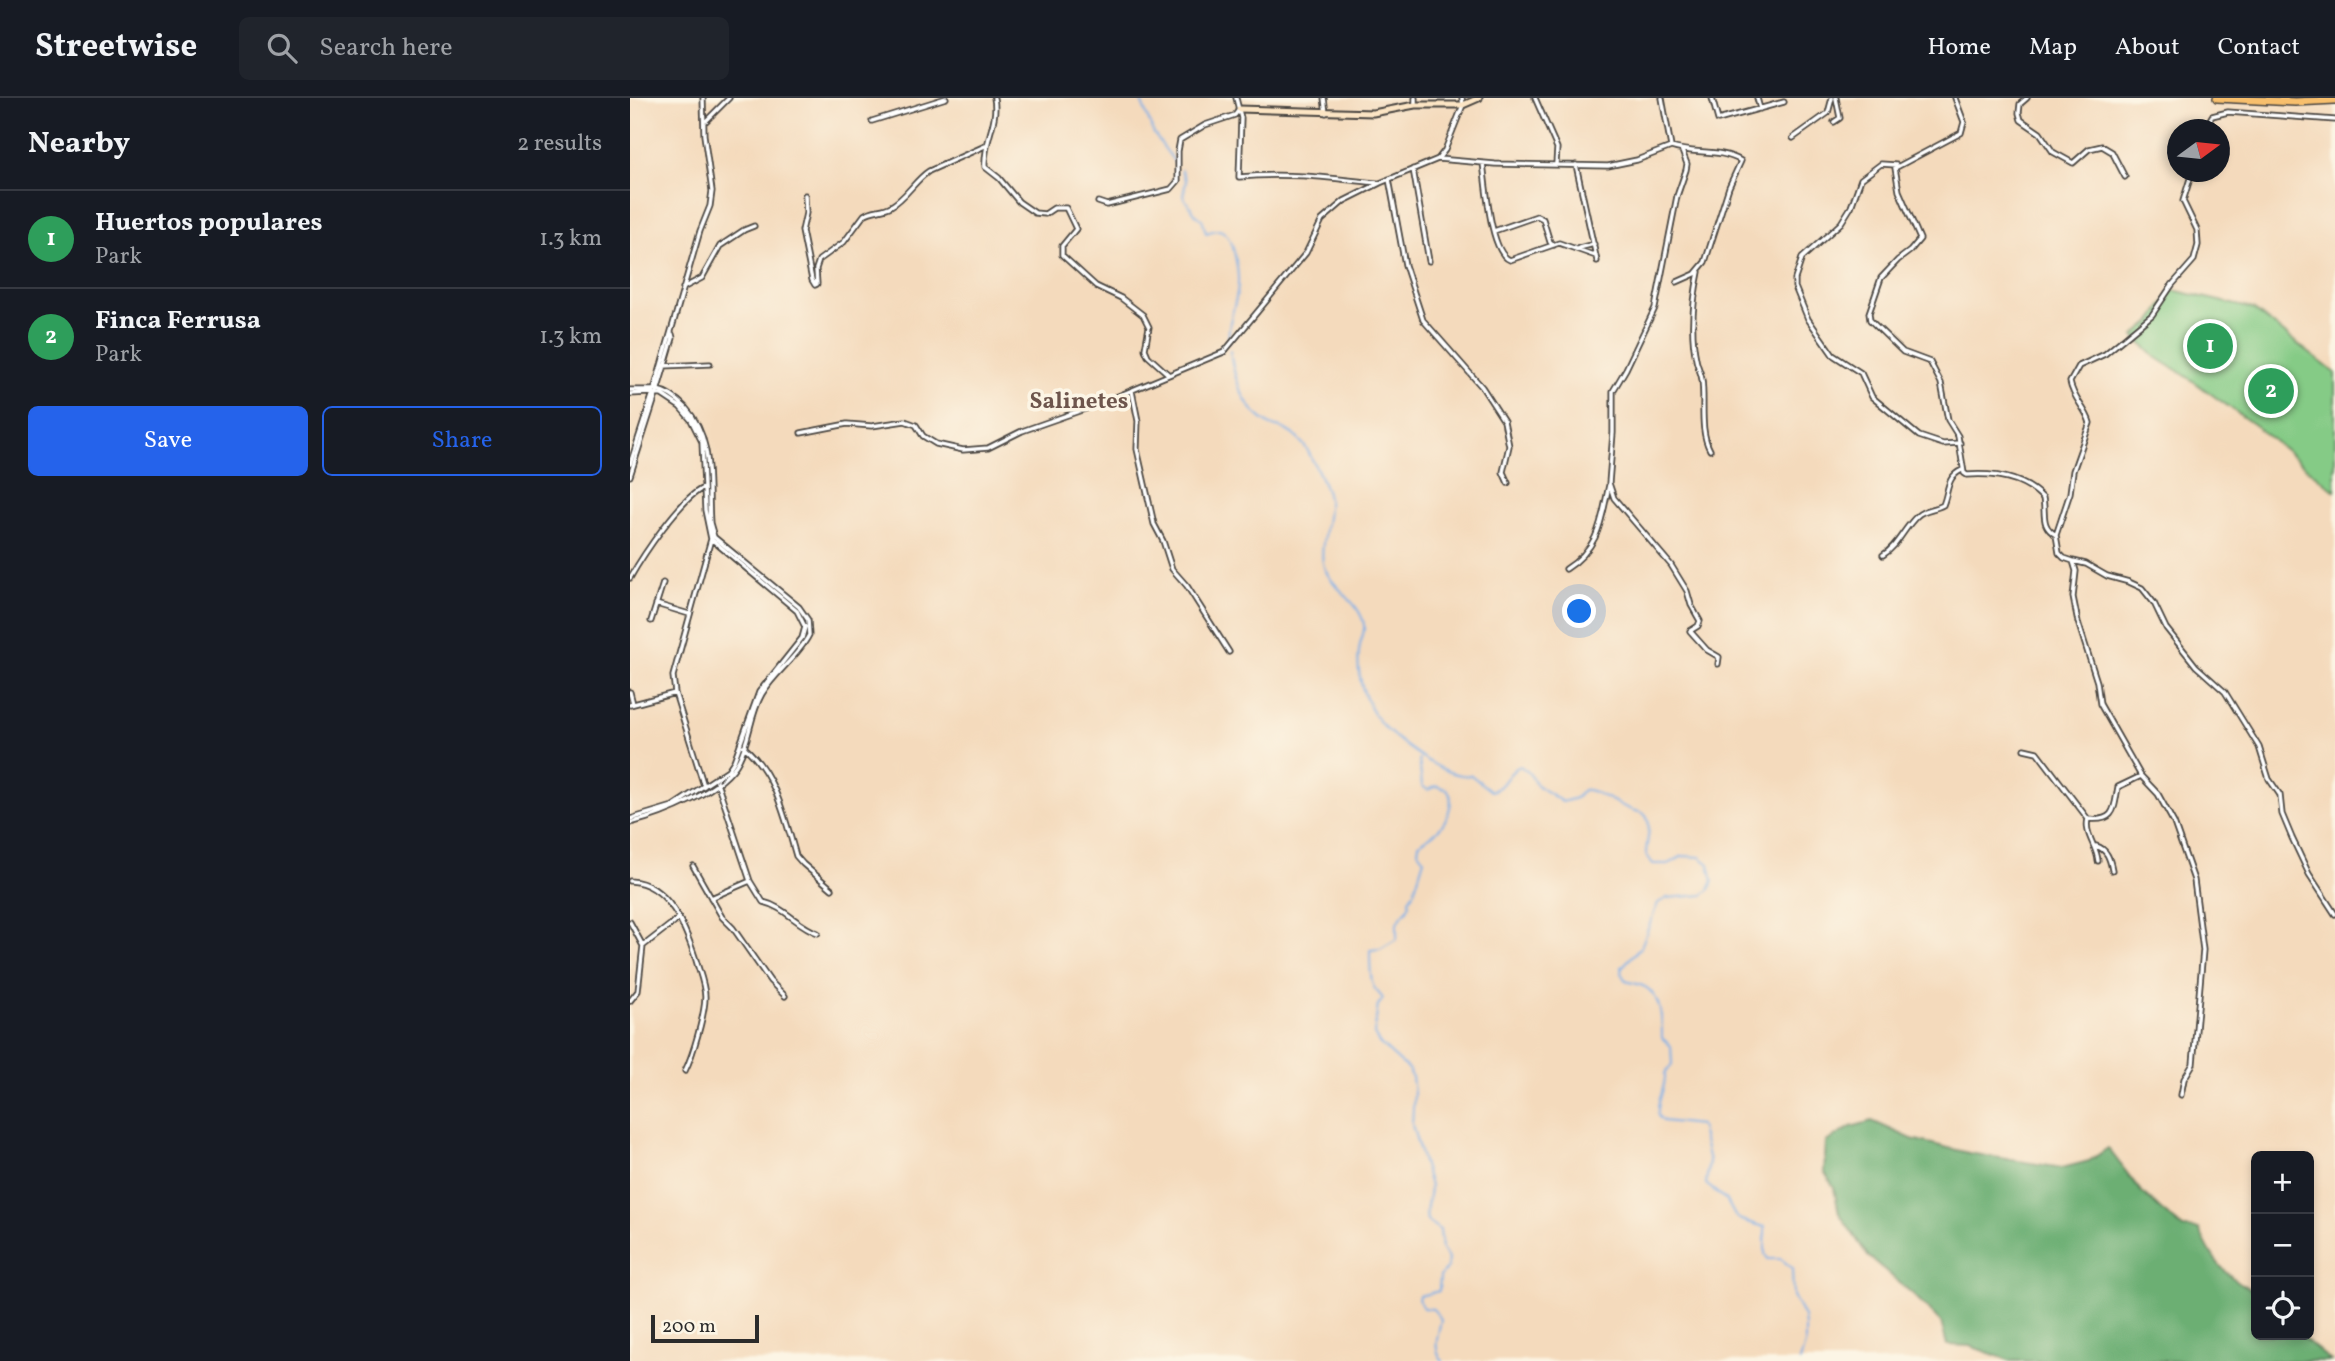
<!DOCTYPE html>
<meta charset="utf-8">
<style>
:root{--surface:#171b24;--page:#20242c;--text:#f1f3f6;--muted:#9ea1a6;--line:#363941;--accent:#2563eb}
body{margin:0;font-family:Vollkorn,serif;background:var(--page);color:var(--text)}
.controls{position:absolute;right:21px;bottom:21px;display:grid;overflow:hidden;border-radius:10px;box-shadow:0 4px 10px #0003}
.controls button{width:63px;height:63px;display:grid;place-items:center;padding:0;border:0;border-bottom:2px solid var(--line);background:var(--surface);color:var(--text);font:35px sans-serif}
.compass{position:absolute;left:1537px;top:21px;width:63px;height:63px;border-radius:50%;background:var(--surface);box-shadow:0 4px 10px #0003;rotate:75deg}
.scale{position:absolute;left:21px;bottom:18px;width:108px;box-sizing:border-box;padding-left:7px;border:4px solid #2b2b2b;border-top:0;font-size:19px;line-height:24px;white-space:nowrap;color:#2b2b2b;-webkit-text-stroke:5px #fcf5e5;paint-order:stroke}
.you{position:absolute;left:950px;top:514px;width:24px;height:24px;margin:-18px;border:5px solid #fff;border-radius:50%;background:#1a73e8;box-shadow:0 0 0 10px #1a73e833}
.badge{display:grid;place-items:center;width:46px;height:46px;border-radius:50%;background:var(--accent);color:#fff;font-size:23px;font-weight:700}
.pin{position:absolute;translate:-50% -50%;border:4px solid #fff;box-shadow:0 2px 7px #0006}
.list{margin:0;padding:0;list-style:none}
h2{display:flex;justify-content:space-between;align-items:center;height:91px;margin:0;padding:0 28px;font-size:30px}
h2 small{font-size:23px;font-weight:400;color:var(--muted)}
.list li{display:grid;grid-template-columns:46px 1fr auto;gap:21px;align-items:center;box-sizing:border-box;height:98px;padding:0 28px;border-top:2px solid var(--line)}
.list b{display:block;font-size:26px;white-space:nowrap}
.list p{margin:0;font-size:23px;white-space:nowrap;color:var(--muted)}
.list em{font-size:23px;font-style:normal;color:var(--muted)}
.actions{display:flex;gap:14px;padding:21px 28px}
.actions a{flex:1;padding:16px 0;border:2px solid var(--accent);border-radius:10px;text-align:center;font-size:24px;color:var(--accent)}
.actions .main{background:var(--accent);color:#fff}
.icon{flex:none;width:38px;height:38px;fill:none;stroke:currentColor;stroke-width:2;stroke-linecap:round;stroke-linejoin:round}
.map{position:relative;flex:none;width:1705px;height:1263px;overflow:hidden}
header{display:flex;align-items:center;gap:42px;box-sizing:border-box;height:98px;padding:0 35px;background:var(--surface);border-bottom:2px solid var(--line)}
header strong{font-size:33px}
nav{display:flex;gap:38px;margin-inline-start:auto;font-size:24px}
.search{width:490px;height:63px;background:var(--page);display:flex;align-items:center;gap:18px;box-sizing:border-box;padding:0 24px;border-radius:10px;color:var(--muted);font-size:26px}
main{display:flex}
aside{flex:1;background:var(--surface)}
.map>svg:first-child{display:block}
.green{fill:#85cb86;stroke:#587b58;stroke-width:2}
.forest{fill:#6caf73;stroke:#4c6d4f;stroke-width:2}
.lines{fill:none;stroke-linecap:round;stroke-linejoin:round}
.stream{stroke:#79aee7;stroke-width:2}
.street-casing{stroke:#494541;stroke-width:7}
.secondary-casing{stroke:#494541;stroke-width:9}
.highway-casing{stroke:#494541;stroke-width:10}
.street{stroke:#fff;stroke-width:3.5}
.secondary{stroke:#fce5c4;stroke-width:5}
.highway{stroke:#f8bf6c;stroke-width:7}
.labels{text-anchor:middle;stroke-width:7;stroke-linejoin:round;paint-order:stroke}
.neighbourhood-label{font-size:23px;font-weight:bold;fill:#6e564d;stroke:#fcf5e5}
</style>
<header>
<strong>Streetwise</strong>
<div class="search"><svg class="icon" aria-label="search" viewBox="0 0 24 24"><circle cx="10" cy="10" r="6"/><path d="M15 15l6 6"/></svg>Search here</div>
<nav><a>Home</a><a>Map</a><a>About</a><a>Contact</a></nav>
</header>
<main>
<aside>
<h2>Nearby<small>2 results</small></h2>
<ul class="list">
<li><span class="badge" style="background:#2e9e5b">1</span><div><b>Huertos populares</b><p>Park</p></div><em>1.3 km</em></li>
<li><span class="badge" style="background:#2e9e5b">2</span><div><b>Finca Ferrusa</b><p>Park</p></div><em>1.3 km</em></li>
</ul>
<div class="actions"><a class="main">Save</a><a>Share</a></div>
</aside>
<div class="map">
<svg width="1705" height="1263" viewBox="0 0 1705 1263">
<rect width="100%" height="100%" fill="#fcf5e5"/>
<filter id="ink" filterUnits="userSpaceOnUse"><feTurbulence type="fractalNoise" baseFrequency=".0143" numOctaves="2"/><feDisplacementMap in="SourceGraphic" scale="14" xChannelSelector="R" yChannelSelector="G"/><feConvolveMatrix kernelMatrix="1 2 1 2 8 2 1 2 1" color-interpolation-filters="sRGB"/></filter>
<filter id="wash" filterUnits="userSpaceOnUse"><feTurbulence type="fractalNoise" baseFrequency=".00686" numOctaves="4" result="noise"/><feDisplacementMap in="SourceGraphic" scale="28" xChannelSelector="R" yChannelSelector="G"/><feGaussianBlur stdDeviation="1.57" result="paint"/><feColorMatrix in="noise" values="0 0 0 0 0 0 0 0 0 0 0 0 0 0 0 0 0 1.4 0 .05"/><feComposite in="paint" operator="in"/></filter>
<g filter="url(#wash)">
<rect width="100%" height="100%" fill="#f4dabc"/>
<path class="green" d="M 1543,192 L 1623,211 L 1705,275 L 1705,393 L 1627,329 L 1556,278 L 1524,258 L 1504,238 L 1522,223 Z"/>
<path class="forest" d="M 1242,1023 L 1282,1041 L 1339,1055 L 1432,1070 L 1459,1063 L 1478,1050 L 1510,1092 L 1531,1112 L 1553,1130 L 1569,1131 C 1579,1153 1587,1169 1608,1184 C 1615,1188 1620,1190 1626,1196 L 1626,1237 L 1670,1237 L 1701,1263 L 1381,1263 L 1340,1248 L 1317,1247 L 1311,1224 L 1284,1197 L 1238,1158 L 1209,1115 L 1204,1090 L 1194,1073 L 1196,1044 L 1221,1029 Z"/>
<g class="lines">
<path class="stream" d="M 510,0 L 524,36 L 546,66
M 551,72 L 556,83 L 553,98 L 567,118 L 572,121 L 576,135 C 581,134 587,130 592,133 C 606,142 610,181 607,195 C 604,212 597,227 599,244
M 600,253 C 604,280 613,311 639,326 C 643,329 649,329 654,331 C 664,336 675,346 680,357 C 686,370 696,386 698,401 C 700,420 689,447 693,465 C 698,489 730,502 734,527 C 735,534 731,541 730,547 C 728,557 728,570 730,579 C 732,593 738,607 746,619 C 760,640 817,682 841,677 L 861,693 C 875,690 877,673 890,668 C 900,674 901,678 906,686 C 908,689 927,700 932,704 L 946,700 L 953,692 C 964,690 989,709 1005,713 C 1011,714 1016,715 1018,722 C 1021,732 1016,746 1016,756 L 1023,766 L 1038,766 L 1053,758 L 1070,759 L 1079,766 L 1083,783 L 1079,792 L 1073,797 L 1037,800 L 1028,805 L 1011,849 L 992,869 L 991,875 L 996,883 C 1002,885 1012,886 1018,891 C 1032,902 1032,924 1032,940 L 1041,948 L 1042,966 L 1035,976 C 1036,991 1026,1002 1028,1018 L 1033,1023 L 1070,1027 L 1079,1063 L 1076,1086 L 1097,1103 L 1105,1118 L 1111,1122 L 1135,1129 L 1135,1156 L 1138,1161 L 1151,1161 L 1162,1170 L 1163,1198 L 1174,1219 L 1175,1228 L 1175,1247 L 1170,1263
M 789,661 L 792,688 L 798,692 L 807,688 L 818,692 C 826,705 815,728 803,736 C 798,740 794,741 789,746 L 788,753 L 794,761 L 784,794 L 779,801 C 782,812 771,815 767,825 L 767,841 L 750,851 L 740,852 C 740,858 740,880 743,887 C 745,893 750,895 753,901 L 748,907 L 744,936 L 749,945 L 779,972 L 782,979 L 784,994 L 782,1027 L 800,1088 C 800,1101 794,1109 797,1123 L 810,1132 L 812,1151 L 818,1161 L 817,1169 L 810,1179 L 809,1193 L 789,1198 L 788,1201 L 793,1210 L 803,1211 L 811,1221 C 809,1236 801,1250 813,1263"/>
</g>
</g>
<g filter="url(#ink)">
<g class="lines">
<defs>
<path id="street" d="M 364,0 C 369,24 353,44 355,69 L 369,80 L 389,104 L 405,115 L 415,116 L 424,110 L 436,110 L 446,131 L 432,148 L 432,157 L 466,188 L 491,200 L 513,217 L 519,229 L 515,251 L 518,258 L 538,276
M 606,0 L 611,20 L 609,79 C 656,74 701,80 747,85
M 694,0 L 696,15
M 785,0 L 785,7
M 905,0 L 927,50 L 926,66
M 1032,0 L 1041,49
M 1082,0 L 1088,22 L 1154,4
M 1127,0 L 1130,11
M 1325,0 L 1334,24 L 1331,35 L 1265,70 L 1269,93 L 1290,141 L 1280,153 L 1268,162 L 1251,180 L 1239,215 L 1240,222 L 1273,254 L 1300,264 L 1311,285 L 1318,322 L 1328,338 L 1334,375 L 1337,377 C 1365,375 1393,379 1413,400 C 1416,416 1410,428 1426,437
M 1397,0 L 1390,6 L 1389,15 L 1391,22 L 1410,35 L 1423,54 L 1443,65 L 1459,51 L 1472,48 L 1482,54 L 1495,79
M 76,23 L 99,0
M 242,23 L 316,0
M 1204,24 L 1210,20 L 1206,0
M 1574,32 L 1582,18 L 1598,14 L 1705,22
M 1163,40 L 1198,15 L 1202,0
M 1041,49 C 1064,57 1090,50 1111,63 L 1099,89 L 1075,164 L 1065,176 L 1047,184
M 1052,53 L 1057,66 L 1056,72 L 1047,98 L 1025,210 L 996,271 L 983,293 L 983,335 L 979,385 L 984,400 L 1041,467 L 1057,493 L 1061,507 L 1070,523 L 1068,528 L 1060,533 L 1077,552 L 1089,559 L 1088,566
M 808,61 L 815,52 L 833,7 L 832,0
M 853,65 C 856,86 860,155 880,162 L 929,145 L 966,158
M 946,67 L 967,163
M 1266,67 L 1251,66 L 1231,81 L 1221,109 L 1211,125 L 1172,160 L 1165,181 L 1165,189 L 1178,221 L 1203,257 L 1231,275 L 1242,299 L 1289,338 L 1313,346 L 1330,345
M 783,71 L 799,163
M 759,81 L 775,167 L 793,222 L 852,289 L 874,323 L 879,348 L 873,374 L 878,385
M 175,97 L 176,115 L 172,133 L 182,182 L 185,187 L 187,186 L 186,171 L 189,162 L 214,144 L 234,117 C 243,111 253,113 261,108 C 276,100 285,82 299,73 L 355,48
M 468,104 L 477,107 L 541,91 L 548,83 L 548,53 L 550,42 L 575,27 L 605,17 L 608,13
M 864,133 L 907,118 L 913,121 L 920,144 L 924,147
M 949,150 L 964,146
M 1069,174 C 1063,202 1060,233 1066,261 C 1067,268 1071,274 1072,282 C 1075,303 1069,332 1080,352
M 53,190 L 72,180 L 90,148 L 114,132 L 124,128
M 33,268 L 80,266
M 0,292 L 24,292
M 24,292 L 70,133 L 80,108 L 82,93 L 74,37 L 73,0
M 27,292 C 38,294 47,301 55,309 C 85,342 77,384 80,425 L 84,439
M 502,293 L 508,323 L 507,351 L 524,426 L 533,443 L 542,471 L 557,488 L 599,554
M 27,294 L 43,240 L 42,236
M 0,296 L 19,295 L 32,297 L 50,309 L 61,322 L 72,344 L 75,412 L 81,441 L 167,513 L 175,529 L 172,540 L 129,594 L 104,663 L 98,672 L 43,708 L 0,721
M 171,335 L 217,326 L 242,328 L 275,323 L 286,327 L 293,338 L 306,346 L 333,352 L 358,350 L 392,333 L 469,306 L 594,254 L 676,155 L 692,122 L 714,103 L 750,85 L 808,61 L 865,66 L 978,68 L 1007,62 L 1041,49
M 0,366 L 23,295
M 0,378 L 26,297
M 1253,457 C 1268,448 1274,430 1287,418 C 1294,411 1304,412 1313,407 C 1319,393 1316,379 1332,372
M 1443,463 L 1456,466 L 1477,478 L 1499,484 L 1512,490 L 1524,505 L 1536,530 L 1566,568 L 1595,594 L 1629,649 L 1639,681 L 1650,697 L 1652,716 L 1662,740 L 1679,776 L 1705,816
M 936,471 C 970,449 971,423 979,387
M 0,480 C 13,457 50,401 73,390
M 26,506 L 59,516
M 21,523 L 33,485
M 0,594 L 3,606
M 0,607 L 45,595
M 113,648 C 145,674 155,720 166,758 L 173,766 L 202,791
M 1394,651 L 1407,654 L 1458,721 C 1486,724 1484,710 1488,689 L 1511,678
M 87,684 L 120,783 L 133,804 C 155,809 167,828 188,835
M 74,688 L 45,595 L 43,578 L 81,441
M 1458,721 C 1454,736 1467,748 1468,763
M 0,725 C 32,717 94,693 109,662 C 120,641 120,617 132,596 C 145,574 168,559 179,537 L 178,522 L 169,509 L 84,439
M 1466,748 C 1477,751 1480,761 1482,772
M 63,768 L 92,819 L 103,830 L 140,883 L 155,898
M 0,783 C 39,785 56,831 66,862 C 69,873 75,887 75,899 C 75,916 63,957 55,973
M 81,800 L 120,783
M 0,824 L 13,848 L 8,893 L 0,903
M 13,848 L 49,820
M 1551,997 L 1554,981 L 1563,966 L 1573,852 L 1564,782 L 1544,725 L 1528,696 L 1511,678 L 1470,606 L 1467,584 L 1448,524 L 1443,499 L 1446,473 L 1443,463 L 1434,460 L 1429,455 L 1426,437 L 1440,395 L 1443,373 L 1460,325 C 1456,310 1443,301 1440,284 L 1449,268 L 1475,256 L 1522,217 L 1542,187 L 1564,162 L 1568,147 L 1567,132 L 1553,103 L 1562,74"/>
<path id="secondary" d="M 609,11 L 743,15 L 785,7 L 833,7 L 849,0"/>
<path id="highway" d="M 1587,0 L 1665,4 L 1705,2"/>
</defs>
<use href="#street" class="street-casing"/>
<use href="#secondary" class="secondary-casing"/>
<use href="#highway" class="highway-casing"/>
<use href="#street" class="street"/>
<use href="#secondary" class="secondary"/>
<use href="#highway" class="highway"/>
</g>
</g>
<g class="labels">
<g class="neighbourhood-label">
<text x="449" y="310">Salinetes</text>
</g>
</g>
</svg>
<div class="controls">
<button>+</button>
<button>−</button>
<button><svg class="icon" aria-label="locate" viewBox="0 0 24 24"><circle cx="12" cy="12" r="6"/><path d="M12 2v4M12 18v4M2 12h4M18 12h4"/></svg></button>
</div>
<svg class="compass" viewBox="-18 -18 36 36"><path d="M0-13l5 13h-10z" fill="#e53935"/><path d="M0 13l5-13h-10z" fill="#9ea1a6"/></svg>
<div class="scale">200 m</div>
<div class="you"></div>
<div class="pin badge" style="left:1580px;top:248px;background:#2e9e5b">1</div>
<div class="pin badge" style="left:1641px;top:293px;background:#2e9e5b">2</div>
</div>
</main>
